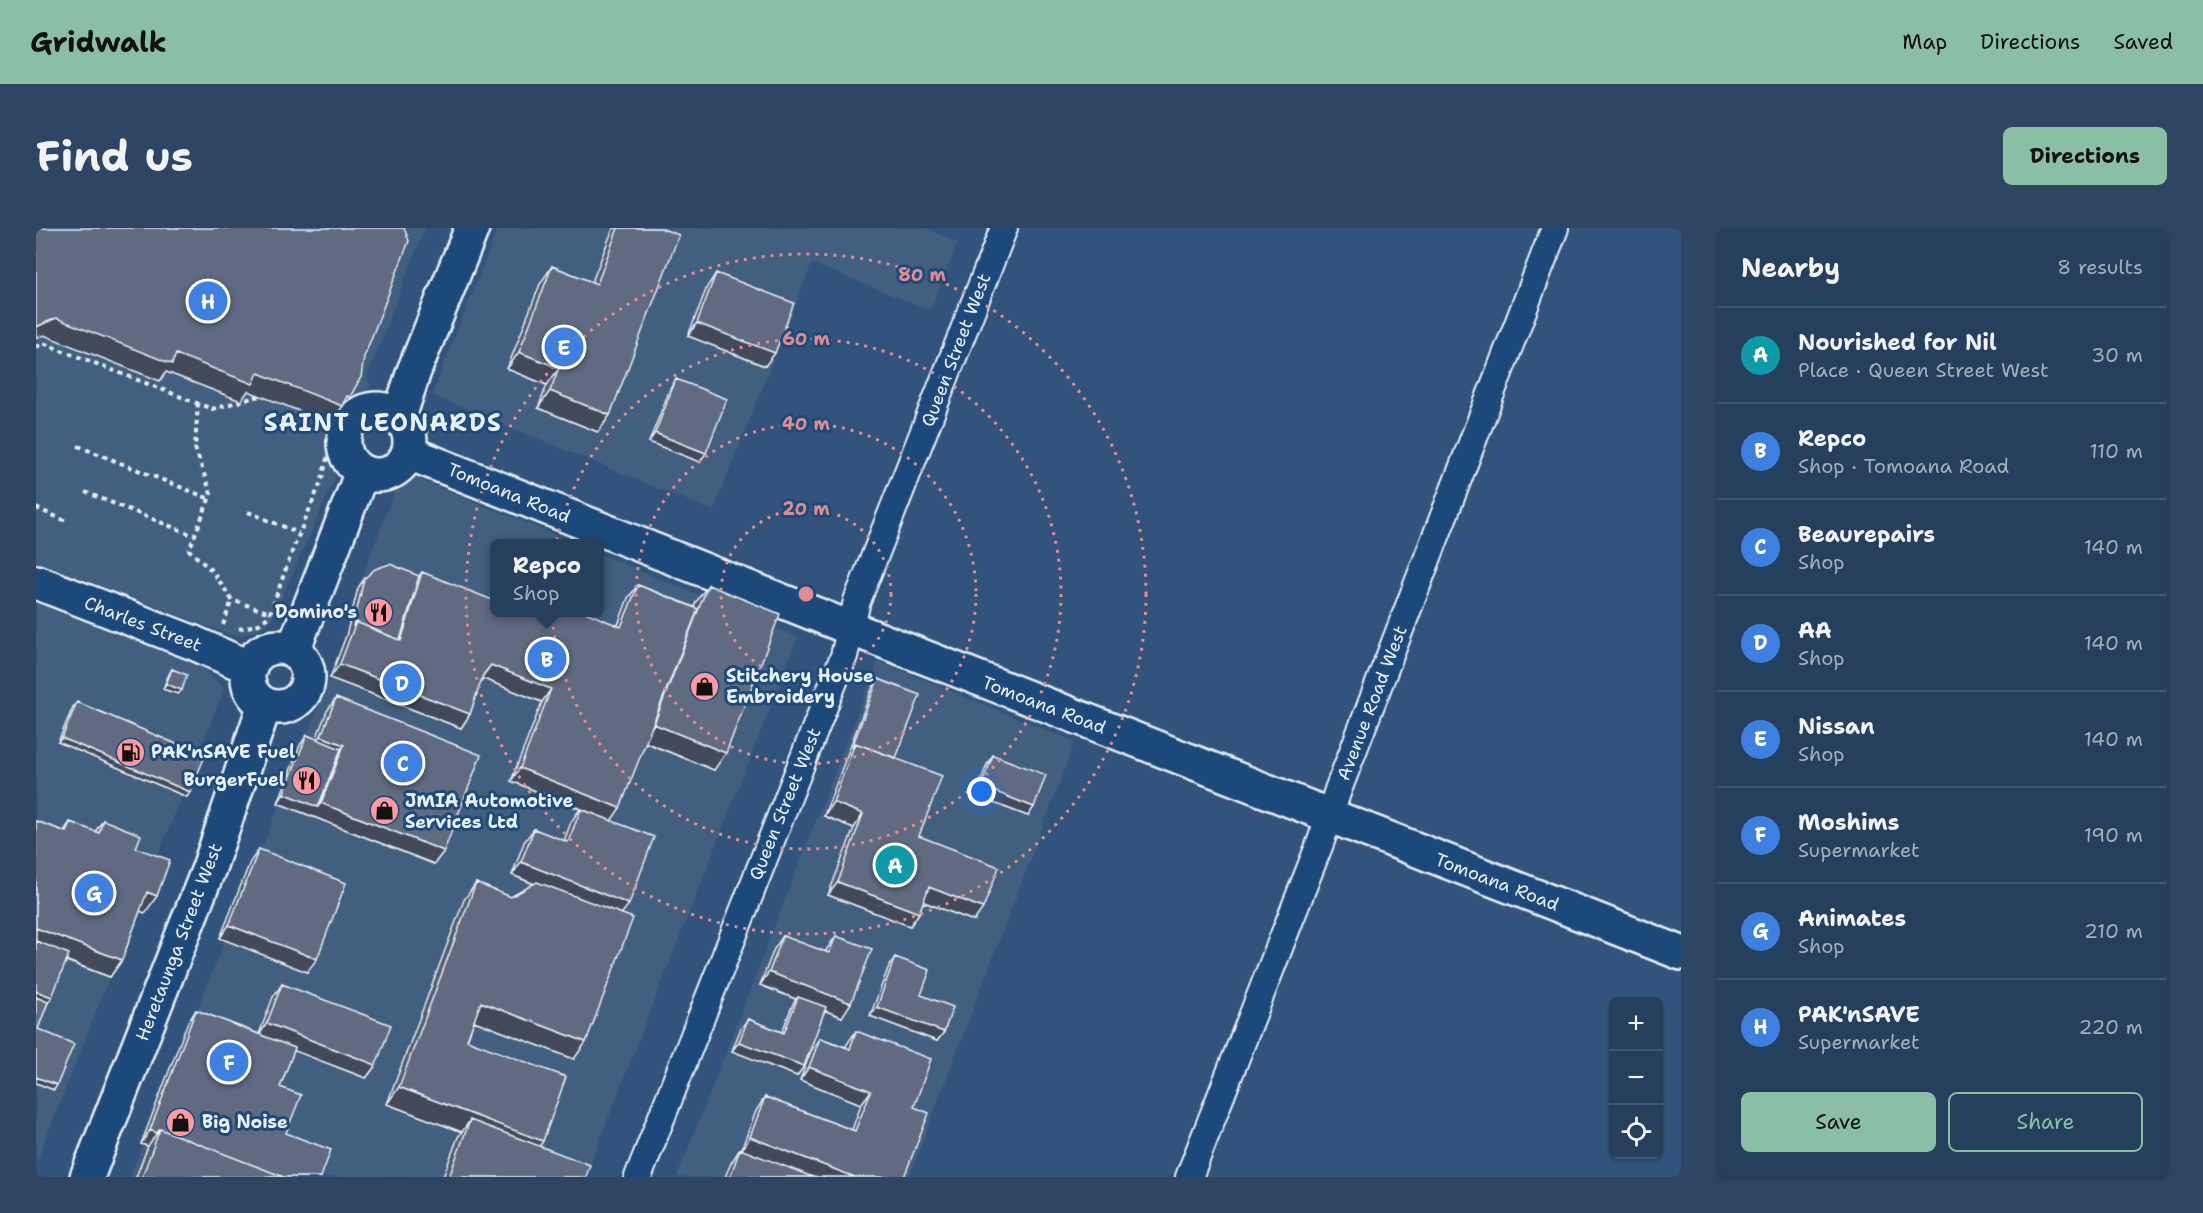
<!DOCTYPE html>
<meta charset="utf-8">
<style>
:root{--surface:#263f5d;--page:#2e4663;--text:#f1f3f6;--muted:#a4afbc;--line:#425872;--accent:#8abfa5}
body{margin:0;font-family:"Shantell Sans",sans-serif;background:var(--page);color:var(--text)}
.controls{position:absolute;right:18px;bottom:18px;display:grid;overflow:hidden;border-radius:9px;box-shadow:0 2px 4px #0004}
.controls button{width:54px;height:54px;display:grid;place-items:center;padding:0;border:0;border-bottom:2px solid var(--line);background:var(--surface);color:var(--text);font:30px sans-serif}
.you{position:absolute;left:946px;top:564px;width:21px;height:21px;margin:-15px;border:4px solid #fff;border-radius:50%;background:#1a73e8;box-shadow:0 0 0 9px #1a73e833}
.badge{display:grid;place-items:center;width:39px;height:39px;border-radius:50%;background:var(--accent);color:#fff;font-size:20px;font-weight:700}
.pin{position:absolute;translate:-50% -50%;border:3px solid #fff;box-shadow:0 2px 6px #0006}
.popup{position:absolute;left:454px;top:311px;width:114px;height:78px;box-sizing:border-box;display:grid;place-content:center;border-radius:9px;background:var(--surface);filter:drop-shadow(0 2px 4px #0005);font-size:20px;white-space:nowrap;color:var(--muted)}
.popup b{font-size:22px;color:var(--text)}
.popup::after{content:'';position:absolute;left:50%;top:100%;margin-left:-12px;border:12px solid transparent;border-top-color:var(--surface)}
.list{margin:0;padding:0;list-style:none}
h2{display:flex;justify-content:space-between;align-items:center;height:78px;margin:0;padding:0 24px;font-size:26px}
h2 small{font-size:20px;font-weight:400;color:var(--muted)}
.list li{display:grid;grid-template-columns:39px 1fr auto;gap:18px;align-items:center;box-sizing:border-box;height:96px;padding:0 24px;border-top:2px solid var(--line)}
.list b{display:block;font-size:22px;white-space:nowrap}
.list p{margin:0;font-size:20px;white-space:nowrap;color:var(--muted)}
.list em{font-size:20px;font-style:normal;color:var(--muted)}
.actions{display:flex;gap:12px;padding:18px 24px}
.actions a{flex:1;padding:14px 0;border:2px solid var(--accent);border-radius:9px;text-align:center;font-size:21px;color:var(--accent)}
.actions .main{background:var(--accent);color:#111}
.icon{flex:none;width:33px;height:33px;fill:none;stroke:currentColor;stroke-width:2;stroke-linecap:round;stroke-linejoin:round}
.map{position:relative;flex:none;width:1645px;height:949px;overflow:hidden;border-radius:9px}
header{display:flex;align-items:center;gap:36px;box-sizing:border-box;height:84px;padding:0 30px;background:var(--accent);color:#111}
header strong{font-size:28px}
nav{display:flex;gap:33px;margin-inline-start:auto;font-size:21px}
.intro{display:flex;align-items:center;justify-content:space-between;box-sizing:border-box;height:144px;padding:0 36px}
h1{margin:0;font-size:42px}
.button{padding:15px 27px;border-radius:9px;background:var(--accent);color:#111;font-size:21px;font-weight:700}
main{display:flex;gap:36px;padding:0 36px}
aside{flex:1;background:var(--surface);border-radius:9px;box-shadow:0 2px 4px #0004}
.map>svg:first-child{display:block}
.built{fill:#435e80}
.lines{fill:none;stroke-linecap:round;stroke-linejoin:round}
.street-casing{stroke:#e8f1f8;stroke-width:30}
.secondary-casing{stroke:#e8f1f8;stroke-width:38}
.path{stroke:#e8f1f8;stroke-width:4;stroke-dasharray:4.5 4.5;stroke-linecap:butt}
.street{stroke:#1f4a7a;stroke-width:26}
.secondary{stroke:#1f4a7a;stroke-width:33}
.wall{fill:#535b6f;stroke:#e8f1f8;stroke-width:1.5}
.shaded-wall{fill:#434a5a;stroke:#e8f1f8;stroke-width:1.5}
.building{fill:#606a81;stroke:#e8f1f8;stroke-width:1.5}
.ring{fill:none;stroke:#df8c90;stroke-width:3;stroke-dasharray:3 6}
.labels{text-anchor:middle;stroke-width:6;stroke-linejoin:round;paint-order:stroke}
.street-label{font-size:18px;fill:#e8f1f8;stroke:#1f4a7a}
.poi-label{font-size:18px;font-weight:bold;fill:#e8f1f8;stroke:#1f4a7a;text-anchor:start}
.district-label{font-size:24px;font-weight:bold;letter-spacing:1.5px;fill:#e8f1f8;stroke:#1f4a7a}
.centre{fill:#df8c90;stroke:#1f4a7a;stroke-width:3}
.ring-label{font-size:18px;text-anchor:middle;font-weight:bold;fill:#df8c90;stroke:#1f4a7a;stroke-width:6;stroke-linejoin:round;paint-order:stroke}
</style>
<header>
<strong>Gridwalk</strong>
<nav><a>Map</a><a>Directions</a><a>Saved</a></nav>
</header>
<div class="intro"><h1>Find us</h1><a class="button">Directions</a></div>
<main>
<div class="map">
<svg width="1645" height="949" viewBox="0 0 1645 949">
<rect width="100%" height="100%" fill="#32547c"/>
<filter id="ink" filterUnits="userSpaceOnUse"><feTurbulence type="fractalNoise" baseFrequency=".0167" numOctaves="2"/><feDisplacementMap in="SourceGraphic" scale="12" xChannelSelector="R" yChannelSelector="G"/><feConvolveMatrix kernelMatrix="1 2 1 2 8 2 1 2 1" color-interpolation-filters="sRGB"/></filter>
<g filter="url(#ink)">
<path class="built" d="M 0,0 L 389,0 L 331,148 L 334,158 L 327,170 L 314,185 L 305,202 L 300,225 L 299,250 L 236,391 L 224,401 L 207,407 L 192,406 L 0,333 Z
M 462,0 L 889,0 L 922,15 L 894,82 L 776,35 L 677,283 L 396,167 Z
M 366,244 L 538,315 L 458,316 L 458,384 L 564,384 L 564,326 L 762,409 L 549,949 L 94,949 L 294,450 L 310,408 L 322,360 Z
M 0,371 L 119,415 L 164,437 L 188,461 L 0,935 Z
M 842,433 L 1039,514 L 873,949 L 641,949 Z"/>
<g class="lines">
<defs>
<path id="street" d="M 602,949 L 808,428 L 821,373 L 968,0
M 1153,949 L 1285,613 L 1302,562 L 1519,0"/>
<path id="secondary" d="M308 214a33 33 0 1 1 66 0a33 33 0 1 1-66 0Z
M 363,189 L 378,143 L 436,0
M 373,225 L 814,400 L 1645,725
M 0,354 L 158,415 L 214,440
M212 449a30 30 0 1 1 60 0a30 30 0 1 1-60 0Z
M 257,423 L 326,244
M 51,949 L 173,640 L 229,476"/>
</defs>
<use href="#street" class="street-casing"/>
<use href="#secondary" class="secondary-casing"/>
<path class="path" d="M 0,119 L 7,115 L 176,181 L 227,167
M 162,175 L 159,220 L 175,266 L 153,322 L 177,344 L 196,372 L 234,385
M 294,188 L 314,195
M 42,218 L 174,271
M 49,264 L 159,308
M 0,280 L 30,293
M 212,284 L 263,305
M 187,397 L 196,372
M 203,401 L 223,396 L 233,388 L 257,321 L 286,251 L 294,218 L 306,192"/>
<use href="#street" class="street"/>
<use href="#secondary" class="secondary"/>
</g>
<path class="wall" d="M 578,0 L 624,0 L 574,187 L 562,204 L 502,180 L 511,157 L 471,141 L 504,56 L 516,38 L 556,54 L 576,3 Z
M 680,45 L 729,138 L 652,108 L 671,59 Z
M 640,151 L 664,234 L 613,214 L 634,161 Z
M 386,344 L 459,384 L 582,397 L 592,370 L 602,357 L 658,379 L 660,374 L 672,357 L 678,542 L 610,515 L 575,592 L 586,686 L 538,831 L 438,793 L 431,812 L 503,918 L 550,949 L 407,949 L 422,909 L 426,904 L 351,876 L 428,672 L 440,655 L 475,669 L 498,656 L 476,647 L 488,614 L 498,601 L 528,613 L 535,594 L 544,581 L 475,553 L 506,474 L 446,450 L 434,486 L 425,500 L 294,450 L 310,408 L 322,360 L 328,351 L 383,348 Z
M 136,441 L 142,466 L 127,461 L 133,446 Z
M 842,451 L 860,530 L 883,608 L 938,693 L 887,674 L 883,685 L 874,698 L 792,667 L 818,600 L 788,588 L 836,461 Z
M 300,470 L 408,623 L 398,636 L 242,575 L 264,517 L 271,507 L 280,511 L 291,483 Z
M 41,474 L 151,569 L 22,514 L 37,479 Z
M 957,527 L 992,588 L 939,568 L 951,536 Z
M 67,592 L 100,620 L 109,685 L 104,683 L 86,732 L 74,749 L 30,733 L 12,774 L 2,801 L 18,862 L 0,855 L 0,593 L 28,603 L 34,594 L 59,604 Z
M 223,621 L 271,744 L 184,710 L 214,634 Z
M 747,708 L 789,724 L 800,708 L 806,789 L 789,782 L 761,848 L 696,823 L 705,800 L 712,791 L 746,804 L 756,778 L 760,771 L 724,757 L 738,721 Z
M 859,729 L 908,804 L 901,813 L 834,788 L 853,738 Z
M 246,756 L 340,837 L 330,850 L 258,822 L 244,859 L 250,905 L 285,949 L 100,949 L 112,918 L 105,916 L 151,796 L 160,782 L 223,806 L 237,769 Z
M 820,803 L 878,879 L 868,949 L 689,949 L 695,935 L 704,921 L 705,922 L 720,883 L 729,869 L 816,902 L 825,876 L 764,852 L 775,823 L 784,810 L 810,819 L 811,816 Z"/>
<path class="shaded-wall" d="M 20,90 L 140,126 L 222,145 L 314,169 L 294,195 L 212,163 L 205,173 L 130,144 L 124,153 L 8,107 L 0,110 L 0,99 Z
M 661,95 L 739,125 L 729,138 L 652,108 Z
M 483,124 L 523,140 L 511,157 L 471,141 Z
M 514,163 L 574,187 L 562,204 L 502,180 Z
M 619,205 L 670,225 L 664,234 L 613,214 Z
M 304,436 L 434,486 L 425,500 L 294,450 Z
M 455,437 L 515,461 L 506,474 L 445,450 L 437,461 Z
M 130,456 L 146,462 L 142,466 L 127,461 Z
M 618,496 L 690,525 L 678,542 L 606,513 Z
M 285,508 L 308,517 L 298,530 L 276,521 Z
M 26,510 L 154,564 L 151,569 L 22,514 Z
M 484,540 L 584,580 L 575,593 L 475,553 Z
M 945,558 L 998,579 L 992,588 L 939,568 Z
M 248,565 L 282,579 L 285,575 L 408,623 L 398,636 L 242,575 Z
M 797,574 L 827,586 L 818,600 L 788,588 Z
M 485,634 L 593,676 L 583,689 L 476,647 Z
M 802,654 L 883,685 L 874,698 L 792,667 Z
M 893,659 L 947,680 L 938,693 L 883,672 Z
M 111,664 L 121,668 L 109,685 L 99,681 Z
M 193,697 L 281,731 L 271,744 L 184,710 Z
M 0,700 L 86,732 L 74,749 L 0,721 Z
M 733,744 L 815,775 L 806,789 L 761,772 L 762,769 L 760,771 L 724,757 Z
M 0,763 L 16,769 L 9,779 L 0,775 Z
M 445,774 L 550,814 L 538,831 L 433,791 Z
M 841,779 L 908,804 L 901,813 L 834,788 Z
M 231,795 L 340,837 L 330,850 L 222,809 Z
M 703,814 L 768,838 L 761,848 L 696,823 Z
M 773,839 L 835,863 L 825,876 L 764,852 Z
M 0,849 L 21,857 L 18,862 L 0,855 Z
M 363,859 L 507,913 L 495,930 L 434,892 L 426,904 L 351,876 Z
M 114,902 L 121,905 L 112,918 L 105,916 Z
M 714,909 L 819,949 L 774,949 L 705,923 Z"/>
<path class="building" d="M 0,0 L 368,0 L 373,13 L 328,129 L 325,149 L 314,169 L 311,168 L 306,178 L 222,145 L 217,156 L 140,126 L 136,136 L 20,90 L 0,99 Z
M 582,0 L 624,0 L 643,7 L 574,187 L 514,163 L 523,140 L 483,124 L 516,38 L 561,56 Z
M 680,45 L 758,75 L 739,125 L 661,95 Z
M 640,151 L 691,171 L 670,225 L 619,205 Z
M 354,336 L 383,348 L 364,412 L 320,394 L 317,399 L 328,351 L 339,341 Z
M 386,344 L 459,373 L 459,384 L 549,384 L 585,399 L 602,357 L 662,381 L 584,580 L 484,540 L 515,461 L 455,437 L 447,447 L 434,486 L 304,436 L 320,394 L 365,413 Z
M 672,357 L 744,386 L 690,525 L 618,496 Z
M 136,441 L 151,447 L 146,462 L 130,456 Z
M 842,451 L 884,467 L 860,530 L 819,515 L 816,519 Z
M 300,470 L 445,527 L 408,623 L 285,575 L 308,517 L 285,508 Z
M 41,474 L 169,528 L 154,564 L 26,510 Z
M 271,507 L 305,521 L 282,579 L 248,565 Z
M 819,515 L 906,548 L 883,608 L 963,639 L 947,680 L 893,659 L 883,685 L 802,654 L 827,586 L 797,574 Z
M 957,527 L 1010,547 L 998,579 L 945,558 Z
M 545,581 L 618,609 L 593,676 L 485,634 L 498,601 L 532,614 Z
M 67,592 L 105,607 L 100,620 L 134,632 L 121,668 L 111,664 L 86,732 L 0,700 L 0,593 L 30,604 L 34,594 L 63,605 Z
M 223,621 L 310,655 L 281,731 L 193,697 Z
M 501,654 L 597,690 L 550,814 L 445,774 L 431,812 L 530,849 L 507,913 L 363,859 L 440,655 L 475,669 Z
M 747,708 L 793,725 L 800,708 L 836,721 L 815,775 L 733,744 Z
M 0,713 L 33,726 L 16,769 L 0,763 Z
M 859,729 L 894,742 L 885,767 L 917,779 L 908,804 L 841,779 Z
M 246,756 L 355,797 L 340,837 L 231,795 Z
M 0,769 L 12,774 L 2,801 L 38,816 L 21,857 L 0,849 Z
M 762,769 L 790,779 L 768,838 L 703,814 L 712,791 L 748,805 Z
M 160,782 L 259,820 L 244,859 L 265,867 L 250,905 L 295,922 L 285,949 L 248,949 L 124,901 L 121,905 L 114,902 Z
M 820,803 L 895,831 L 878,879 L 893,885 L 868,949 L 819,949 L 714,909 L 729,869 L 819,903 L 835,863 L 773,839 L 784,810 L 814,821 Z
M 434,892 L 554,937 L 550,949 L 413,949 Z
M 124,901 L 248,949 L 106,949 Z
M 704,921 L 777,949 L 694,949 Z"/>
</g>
<g class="ring">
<circle cx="770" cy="366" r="85"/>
<circle cx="770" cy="366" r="170"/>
<circle cx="770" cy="366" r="255"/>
<circle cx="770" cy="366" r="340"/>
</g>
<defs>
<symbol id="restaurant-disc" viewBox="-11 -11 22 22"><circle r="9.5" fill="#ff9aa2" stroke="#1f4a7a"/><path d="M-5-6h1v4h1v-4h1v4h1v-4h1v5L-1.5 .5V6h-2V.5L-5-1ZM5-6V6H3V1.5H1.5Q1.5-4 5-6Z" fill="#111"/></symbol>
<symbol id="shop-disc" viewBox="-11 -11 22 22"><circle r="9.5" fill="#ff9aa2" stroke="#1f4a7a"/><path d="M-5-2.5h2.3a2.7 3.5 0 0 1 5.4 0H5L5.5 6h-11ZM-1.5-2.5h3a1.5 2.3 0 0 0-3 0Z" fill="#111"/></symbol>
<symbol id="fuel-disc" viewBox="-11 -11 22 22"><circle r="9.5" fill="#ff9aa2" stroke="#1f4a7a"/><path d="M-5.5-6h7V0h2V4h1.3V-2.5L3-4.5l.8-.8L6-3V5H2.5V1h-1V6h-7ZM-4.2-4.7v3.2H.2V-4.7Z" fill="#111"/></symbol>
</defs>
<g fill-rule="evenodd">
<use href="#restaurant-disc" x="326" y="368" width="33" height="33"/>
<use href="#shop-disc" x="652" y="442" width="33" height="33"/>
<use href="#fuel-disc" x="78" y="508" width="33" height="33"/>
<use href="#restaurant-disc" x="254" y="536" width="33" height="33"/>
<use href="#shop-disc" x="332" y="566" width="33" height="33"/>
<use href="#shop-disc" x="128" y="878" width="33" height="33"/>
</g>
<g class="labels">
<g class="street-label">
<text transform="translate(920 122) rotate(-69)" y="6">Queen Street West</text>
<text transform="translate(473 265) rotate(22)" y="6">Tomoana Road</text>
<text transform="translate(107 396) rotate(21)" y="6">Charles Street</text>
<text transform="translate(1336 475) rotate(-69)" y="6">Avenue Road West</text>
<text transform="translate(1008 477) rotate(21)" y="6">Tomoana Road</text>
<text transform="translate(749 576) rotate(-68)" y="6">Queen Street West</text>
<text transform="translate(1461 654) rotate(21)" y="6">Tomoana Road</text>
<text transform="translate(143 714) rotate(-69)" y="6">Heretaunga Street West</text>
</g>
<g class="poi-label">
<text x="321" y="390" text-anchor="end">Domino's</text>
<text x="690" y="454">Stitchery House<tspan x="690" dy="21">Embroidery</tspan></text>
<text x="115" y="530">PAK'nSAVE Fuel</text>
<text x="249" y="558" text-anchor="end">BurgerFuel</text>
<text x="369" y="579">JMIA Automotive<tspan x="369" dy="21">Services Ltd</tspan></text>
<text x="166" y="900">Big Noise</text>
</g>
<g class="district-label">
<text x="347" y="203">SAINT LEONARDS</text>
</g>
</g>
<circle cx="770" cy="366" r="9" class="centre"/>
<g class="ring-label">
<text x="886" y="53">80 m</text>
<text x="770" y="117">60 m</text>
<text x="770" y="202">40 m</text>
<text x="770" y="287">20 m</text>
</g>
</svg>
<div class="controls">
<button>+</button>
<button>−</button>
<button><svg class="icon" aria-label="locate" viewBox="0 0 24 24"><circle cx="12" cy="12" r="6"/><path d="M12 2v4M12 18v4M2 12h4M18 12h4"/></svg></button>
</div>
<div class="you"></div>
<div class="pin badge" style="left:859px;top:637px;background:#0f9aa8">A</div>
<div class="pin badge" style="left:511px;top:431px;background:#3f7fe0">B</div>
<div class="popup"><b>Repco</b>Shop</div>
<div class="pin badge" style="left:367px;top:535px;background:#3f7fe0">C</div>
<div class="pin badge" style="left:366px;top:455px;background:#3f7fe0">D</div>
<div class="pin badge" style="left:528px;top:119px;background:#3f7fe0">E</div>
<div class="pin badge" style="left:193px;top:834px;background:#3f7fe0">F</div>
<div class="pin badge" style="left:58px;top:665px;background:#3f7fe0">G</div>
<div class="pin badge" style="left:172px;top:73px;background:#3f7fe0">H</div>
</div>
<aside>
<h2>Nearby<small>8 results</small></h2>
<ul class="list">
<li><span class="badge" style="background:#0f9aa8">A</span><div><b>Nourished for Nil</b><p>Place · Queen Street West</p></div><em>30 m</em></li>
<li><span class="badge" style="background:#3f7fe0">B</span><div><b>Repco</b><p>Shop · Tomoana Road</p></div><em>110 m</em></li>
<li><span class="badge" style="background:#3f7fe0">C</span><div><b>Beaurepairs</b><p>Shop</p></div><em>140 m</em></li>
<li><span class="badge" style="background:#3f7fe0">D</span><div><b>AA</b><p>Shop</p></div><em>140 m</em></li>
<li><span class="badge" style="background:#3f7fe0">E</span><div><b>Nissan</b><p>Shop</p></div><em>140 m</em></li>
<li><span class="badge" style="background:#3f7fe0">F</span><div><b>Moshims</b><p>Supermarket</p></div><em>190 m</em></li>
<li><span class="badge" style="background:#3f7fe0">G</span><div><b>Animates</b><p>Shop</p></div><em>210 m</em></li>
<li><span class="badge" style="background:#3f7fe0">H</span><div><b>PAK'nSAVE</b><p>Supermarket</p></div><em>220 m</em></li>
</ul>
<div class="actions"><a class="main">Save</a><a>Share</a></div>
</aside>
</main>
